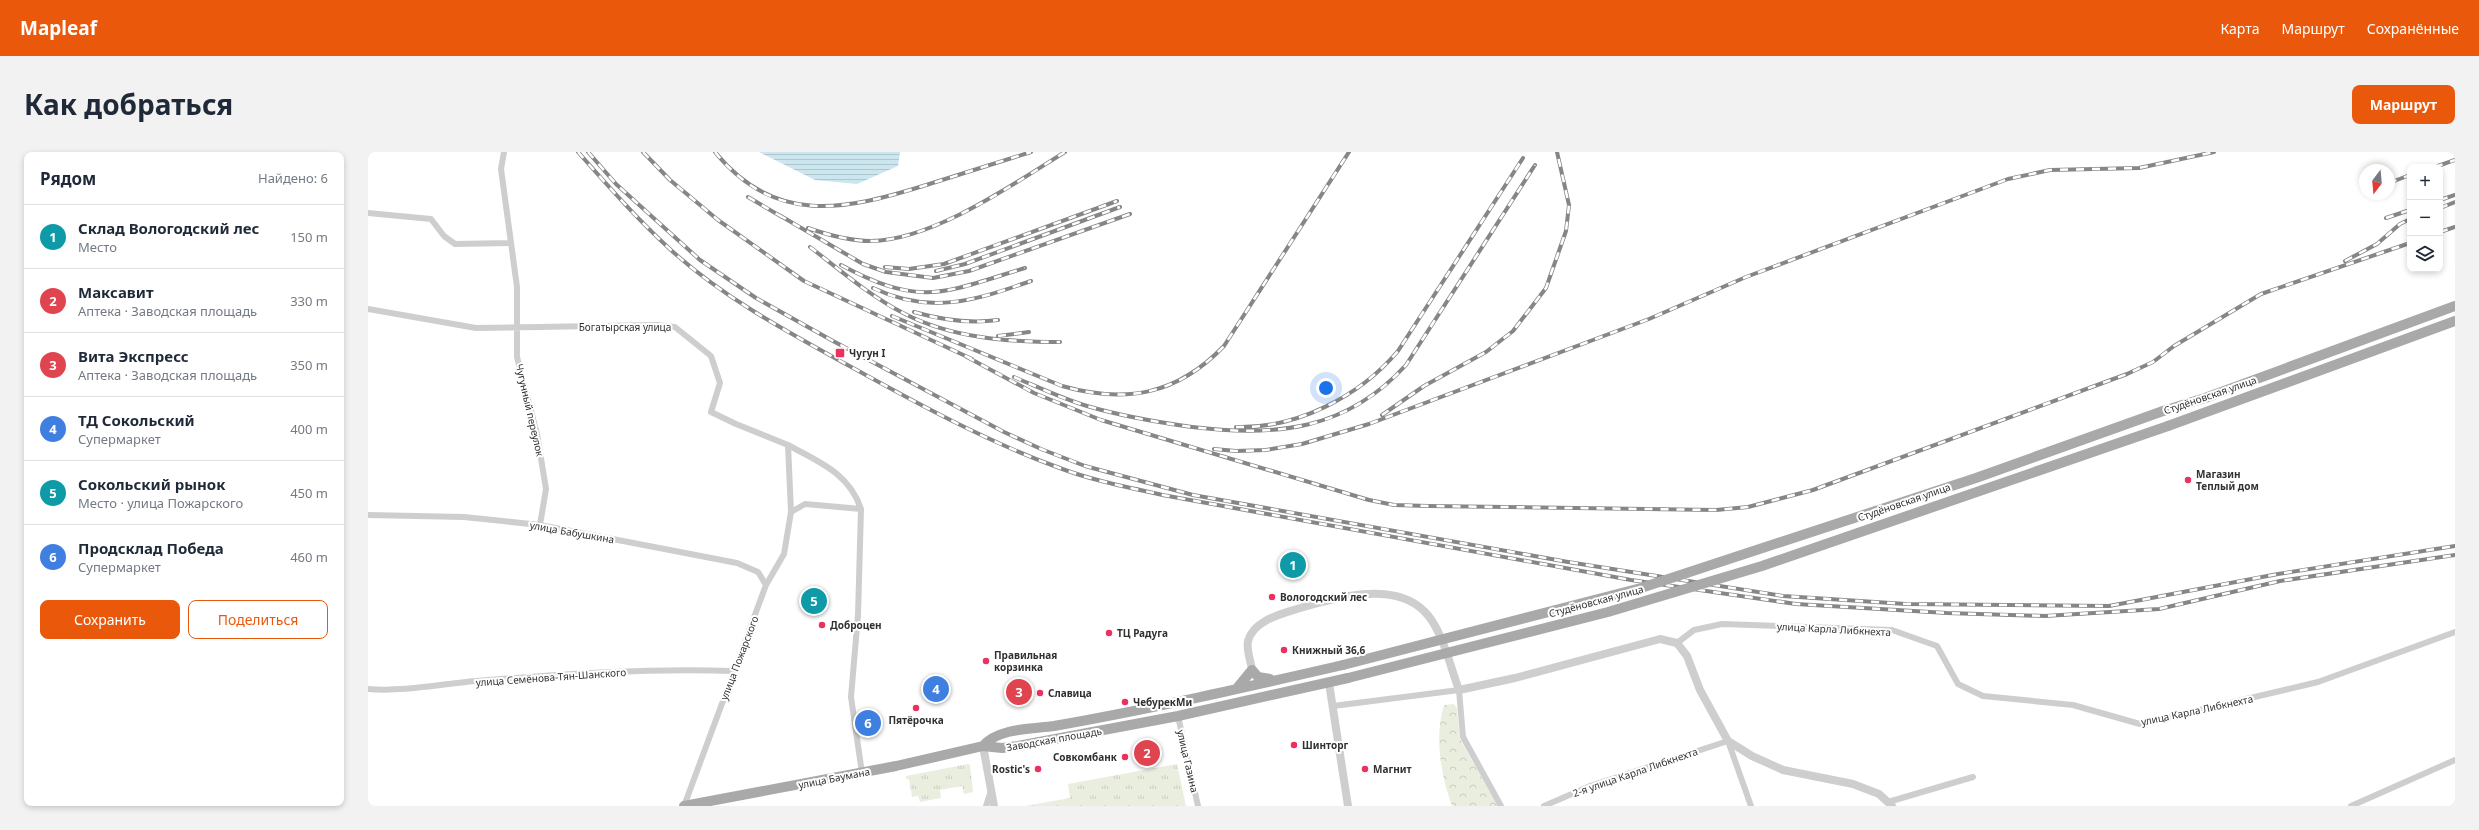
<!DOCTYPE html>
<html lang="ru">
<meta charset="utf-8">
<style>
:root{--surface:#fff;--page:#f2f2f3;--text:#1f2937;--muted:#747a83;--line:#e0e1e3;--accent:#ea580c}
body{margin:0;font-family:"Noto Sans",sans-serif;background:var(--page);color:var(--text)}
.controls{position:absolute;right:12px;top:12px;display:grid;overflow:hidden;border-radius:8px;box-shadow:0 2px 6px #0003}
.controls button{width:36px;height:36px;display:grid;place-items:center;padding:0;border:0;border-bottom:1px solid var(--line);background:var(--surface);color:var(--text);font:20px sans-serif}
.compass{position:absolute;left:1991px;top:12px;width:36px;height:36px;border-radius:50%;background:var(--surface);box-shadow:0 2px 6px #0003;rotate:196deg}
.you{position:absolute;left:958px;top:236px;width:14px;height:14px;margin:-10px;border:3px solid #fff;border-radius:50%;background:#1a73e8;box-shadow:0 0 0 6px #1a73e833}
.badge{display:grid;place-items:center;width:26px;height:26px;border-radius:50%;background:var(--accent);color:#fff;font-size:13px;font-weight:700}
.pin{position:absolute;translate:-50% -50%;border:2px solid #fff;box-shadow:0 1px 4px #0006}
.list{margin:0;padding:0;list-style:none}
h2{display:flex;justify-content:space-between;align-items:center;height:52px;margin:0;padding:0 16px;font-size:17px}
h2 small{font-size:13px;font-weight:400;color:var(--muted)}
.list li{display:grid;grid-template-columns:26px 1fr auto;gap:12px;align-items:center;box-sizing:border-box;height:64px;padding:0 16px;border-top:1px solid var(--line)}
.list b{display:block;font-size:15px;white-space:nowrap}
.list p{margin:0;font-size:13px;white-space:nowrap;color:var(--muted)}
.list em{font-size:13px;font-style:normal;color:var(--muted)}
.actions{display:flex;gap:8px;padding:12px 16px}
.actions a{flex:1;padding:9px 0;border:1px solid var(--accent);border-radius:8px;text-align:center;font-size:14px;color:var(--accent)}
.actions .main{background:var(--accent);color:#fff}
.icon{flex:none;width:22px;height:22px;fill:none;stroke:currentColor;stroke-width:2;stroke-linecap:round;stroke-linejoin:round}
.map{position:relative;flex:none;width:2087px;height:654px;overflow:hidden;border-radius:8px}
header{display:flex;align-items:center;gap:24px;box-sizing:border-box;height:56px;padding:0 20px;background:var(--accent);color:#fff}
header strong{font-size:19px}
nav{display:flex;gap:22px;margin-inline-start:auto;font-size:14px}
.intro{display:flex;align-items:center;justify-content:space-between;box-sizing:border-box;height:96px;padding:0 24px}
h1{margin:0;font-size:28px}
.button{padding:10px 18px;border-radius:8px;background:var(--accent);color:#fff;font-size:14px;font-weight:700}
main{display:flex;gap:24px;padding:0 24px}
aside{flex:1;background:var(--surface);border-radius:8px;box-shadow:0 2px 6px #0003}
.map>svg:first-child{display:block}
.grass{fill:url(#grass-tufts)}
.forest{fill:url(#forest-crowns)}
.water{fill:url(#water-rules)}
.lines{fill:none;stroke-linecap:round;stroke-linejoin:round}
.minor{stroke:#cecece;stroke-width:6}
.tertiary{stroke:#cecece;stroke-width:8}
.primary{stroke:#a9a9a9;stroke-width:10}
.rail-casing{stroke:#868686;stroke-width:4}
.rail{stroke:#fff;stroke-width:2.5;stroke-dasharray:8;stroke-linecap:butt}
.primary-bridge{stroke:#a9a9a9;stroke-width:10}
.poi-dot{fill:#ea315f;stroke:#fff;stroke-width:1.5}
.labels{text-anchor:middle;stroke-width:4;stroke-linejoin:round;paint-order:stroke}
.street-label{font-size:10px;fill:#313131;stroke:#fff}
.poi-label{font-size:10px;font-weight:bold;fill:#313131;stroke:#fff;text-anchor:start}
</style>
<header>
<strong>Mapleaf</strong>
<nav><a>Карта</a><a>Маршрут</a><a>Сохранённые</a></nav>
</header>
<div class="intro"><h1>Как добраться</h1><a class="button">Маршрут</a></div>
<main>
<aside>
<h2>Рядом<small>Найдено: 6</small></h2>
<ul class="list">
<li><span class="badge" style="background:#0f9aa8">1</span><div><b>Склад Вологодский лес</b><p>Место</p></div><em>150 m</em></li>
<li><span class="badge" style="background:#e0444e">2</span><div><b>Максавит</b><p>Аптека · Заводская площадь</p></div><em>330 m</em></li>
<li><span class="badge" style="background:#e0444e">3</span><div><b>Вита Экспресс</b><p>Аптека · Заводская площадь</p></div><em>350 m</em></li>
<li><span class="badge" style="background:#3f7fe0">4</span><div><b>ТД Сокольский</b><p>Супермаркет</p></div><em>400 m</em></li>
<li><span class="badge" style="background:#0f9aa8">5</span><div><b>Сокольский рынок</b><p>Место · улица Пожарского</p></div><em>450 m</em></li>
<li><span class="badge" style="background:#3f7fe0">6</span><div><b>Продсклад Победа</b><p>Супермаркет</p></div><em>460 m</em></li>
</ul>
<div class="actions"><a class="main">Сохранить</a><a>Поделиться</a></div>
</aside>
<div class="map">
<svg width="2087" height="654" viewBox="0 0 2087 654">
<defs>
<pattern id="grass-tufts" width="24" height="20" patternUnits="userSpaceOnUse"><rect width="24" height="20" fill="#eaeedf"/><path d="M3 7l-1-3M5 7V3M7 7l1-3M15 17l-1-3M17 17v-4M19 17l1-3" fill="none" stroke="#c9cdc0"/></pattern>
<pattern id="forest-crowns" width="20" height="18" patternUnits="userSpaceOnUse"><rect width="20" height="18" fill="#eaeedf"/><path d="M2 6a3 3 0 1 1 6 0M12 15a3 3 0 1 1 6 0" fill="none" stroke="#c9cdc0"/></pattern>
<pattern id="water-rules" width="6" height="5" patternUnits="userSpaceOnUse"><rect width="6" height="5" fill="#cbe6ee"/><path d="M0 2.5h6" fill="none" stroke="#afc6cd"/></pattern>
</defs>
<rect width="100%" height="100%" fill="#fff"/>
<path class="grass" d="M 600,612 L 602,613 L 605,640 L 596,642 L 594,634 L 572,638 L 573,646 L 552,650 L 550,644 L 544,645 L 541,627 L 538,627 L 538,624 Z
M 809,612 L 818,654 L 657,654 L 702,646 L 700,632 Z"/>
<path class="forest" d="M 1086,552 L 1089,557 L 1092,587 L 1130,654 L 1084,654 C 1073,624 1066,585 1076,553 Z"/>
<path class="water" d="M 391,0 L 532,0 L 530,14 L 489,32 L 447,28 Z"/>
<g class="lines">
<path class="minor" d="M 136,0 L 133,17 L 149,135 L 149,205 L 169,282 L 178,337 L 172,373
M 0,61 L 63,67 L 76,84 L 87,92 L 142,91
M 0,157 L 108,176 L 289,173 L 307,175 L 343,204 L 352,231 L 343,260 L 368,272 L 420,293 L 423,360 L 416,402 L 398,433 L 316,654
M 420,293 C 451,310 481,321 493,357
M 423,360 L 437,352 L 493,357 L 490,463 L 483,545 L 494,621
M 0,363 L 96,365 L 172,373 L 369,411 L 390,420 L 398,433
M 1309,491 L 1326,478 L 1354,472 L 1524,478 L 1569,494 L 1590,532 L 1615,544 L 1705,553 L 1772,572 L 1950,530 L 2087,480
M 0,537 C 36,540 72,532 108,529 C 194,522 280,516 366,519
M 965,554 L 1091,538 L 1095,585 L 1133,654
M 810,564 L 830,654
M 1520,650 L 1605,625
M 618,654 L 623,639
M 1176,654 L 1222,634 L 1360,589 L 1383,654
M 1983,654 L 2087,608"/>
<path class="tertiary" d="M 884,518 C 883,509 878,498 880,489 C 885,469 913,462 929,457 C 965,446 1025,428 1056,459 C 1074,476 1082,514 1091,538 L 1147,526 L 1292,487 L 1309,491 L 1319,504 L 1332,538 L 1360,589 L 1384,604 L 1415,618 L 1485,632 L 1511,642 L 1524,654
M 961,531 L 980,654
M 615,594 L 626,654"/>
<path class="primary" d="M 1795,259 L 1837,246 L 2087,154
M 1800,274 L 2087,169
M 870,535 L 884,518 L 890,525 L 902,527
M 615,594 C 630,576 664,577 686,574 C 783,557 879,535 975,513
M 316,654 L 528,614 L 615,594 L 634,596 L 650,594 L 810,564 L 980,526"/>
<defs>
<path id="rail" d="M 210,0 C 240,34 270,68 304,99 C 355,145 416,178 476,211 C 545,249 615,288 689,315 C 725,329 763,336 800,344 L 1263,428 L 1428,452 L 1579,461 L 1677,464 L 1791,457 L 1912,429 L 2087,403
M 220,0 L 248,32 L 332,108 L 388,146 L 465,189 L 636,280 L 673,297 L 717,314 L 825,343 L 1200,410 L 1415,444 L 1538,452 L 1741,454 L 1910,422 L 2087,394
M 275,0 L 302,28 L 350,68 L 436,129 L 604,207
M 347,0 C 407,74 477,58 555,34 C 591,23 627,11 663,0
M 2067,15 L 2087,8
M 2021,31 L 2042,23
M 380,45 L 414,65
M 2072,48 L 2087,43
M 2072,56 L 2087,50
M 411,63 L 495,112 L 518,120 L 565,126 L 601,119 L 762,62
M 2018,66 L 2042,58
M 440,76 C 460,83 482,89 503,89 C 565,88 644,33 697,0
M 2072,80 L 2087,75
M 442,95 C 472,118 503,145 537,162 C 584,186 640,190 692,190
M 1977,109 L 2009,92 L 2032,72 L 2042,67
M 473,113 C 553,156 575,141 657,116
M 517,115 L 541,117 L 576,112 L 749,49
M 568,119 L 597,112 L 752,55
M 505,136 C 562,163 606,149 663,129
M 546,160 C 574,168 601,172 630,168
M 524,164 L 694,234 C 758,252 809,243 856,194 L 981,0
M 630,184 L 661,180
M 599,205 L 666,241 L 733,268 L 1001,348 L 1026,353 L 1060,354 L 1348,358 L 1380,355 L 1445,338 L 1759,222 L 1785,210 L 1806,194 L 1893,142 L 2042,91
M 646,225 C 670,235 695,247 719,254 C 753,264 788,270 824,275 C 907,285 978,279 1038,213 L 1167,13
M 1014,263 L 1056,234 L 1118,200 L 1145,179 L 1178,136 L 1198,79 L 1201,53 L 1189,0
M 868,275 C 929,277 992,244 1030,199 L 1155,6
M 846,297 L 868,299 L 898,298 L 934,292 L 1001,272 L 1281,167 L 1378,125 L 1640,27 L 1682,18 L 1771,16 L 1846,0"/>
</defs>
<use href="#rail" class="rail-casing"/>
<use href="#rail" class="rail"/>
<path class="primary-bridge" d="M 975,513 L 1273,436 L 1608,326 L 1795,259
M 980,526 L 1240,460 L 1394,414 L 1800,274"/>
</g>
<g class="poi-dot">
<rect x="467" y="196" width="10" height="10" rx="2"/>
<circle cx="1820" cy="328" r="4"/>
<circle cx="904" cy="445" r="4"/>
<circle cx="454" cy="473" r="4"/>
<circle cx="741" cy="481" r="4"/>
<circle cx="916" cy="498" r="4"/>
<circle cx="618" cy="509" r="4"/>
<circle cx="672" cy="541" r="4"/>
<circle cx="757" cy="550" r="4"/>
<circle cx="548" cy="556" r="4"/>
<circle cx="926" cy="593" r="4"/>
<circle cx="757" cy="605" r="4"/>
<circle cx="670" cy="617" r="4"/>
<circle cx="997" cy="617" r="4"/>
</g>
<g class="labels">
<g class="street-label">
<text x="257" y="179">Богатырская улица</text>
<text transform="translate(1842 243) rotate(-19)" y="4">Студёновская улица</text>
<text transform="translate(162 258) rotate(77)" y="4">Чугунный переулок</text>
<text transform="translate(1536 350) rotate(-19)" y="4">Студёновская улица</text>
<text transform="translate(204 380) rotate(10)" y="4">улица Бабушкина</text>
<text transform="translate(1228 449) rotate(-15)" y="4">Студёновская улица</text>
<text transform="translate(1466 477) rotate(3)" y="4">улица Карла Либкнехта</text>
<text transform="translate(371 506) rotate(-69)" y="4">улица Пожарского</text>
<text transform="translate(183 525) rotate(-4)" y="4">улица Семёнова-Тян-Шанского</text>
<text transform="translate(1829 558) rotate(-12)" y="4">улица Карла Либкнехта</text>
<text transform="translate(686 587) rotate(-10)" y="4">Заводская площадь</text>
<text transform="translate(820 609) rotate(77)" y="4">улица Газина</text>
<text transform="translate(1267 620) rotate(-19)" y="4">2-я улица Карла Либкнехта</text>
<text transform="translate(466 626) rotate(-11)" y="4">улица Баумана</text>
</g>
<g class="poi-label">
<text x="481" y="205">Чугун I</text>
<text x="1828" y="326">Магазин<tspan x="1828" dy="12">Теплый дом</tspan></text>
<text x="912" y="449">Вологодский лес</text>
<text x="462" y="477">Доброцен</text>
<text x="749" y="485">ТЦ Радуга</text>
<text x="924" y="502">Книжный 36,6</text>
<text x="626" y="507">Правильная<tspan x="626" dy="12">корзинка</tspan></text>
<text x="680" y="545">Славица</text>
<text x="765" y="554">ЧебурекМи</text>
<text x="548" y="572" text-anchor="middle">Пятёрочка</text>
<text x="934" y="597">Шинторг</text>
<text x="749" y="609" text-anchor="end">Совкомбанк</text>
<text x="662" y="621" text-anchor="end">Rostic's</text>
<text x="1005" y="621">Магнит</text>
</g>
</g>
</svg>
<div class="controls">
<button>+</button>
<button>−</button>
<button><svg class="icon" aria-label="layers" viewBox="0 0 24 24"><path d="M12 4l9 5-9 5-9-5zM3 14l9 5 9-5"/></svg></button>
</div>
<svg class="compass" viewBox="-18 -18 36 36"><path d="M0-13l5 13h-10z" fill="#e53935"/><path d="M0 13l5-13h-10z" fill="#747a83"/></svg>
<div class="you"></div>
<div class="pin badge" style="left:925px;top:413px;background:#0f9aa8">1</div>
<div class="pin badge" style="left:779px;top:601px;background:#e0444e">2</div>
<div class="pin badge" style="left:651px;top:540px;background:#e0444e">3</div>
<div class="pin badge" style="left:568px;top:537px;background:#3f7fe0">4</div>
<div class="pin badge" style="left:446px;top:449px;background:#0f9aa8">5</div>
<div class="pin badge" style="left:500px;top:571px;background:#3f7fe0">6</div>
</div>
</main>
